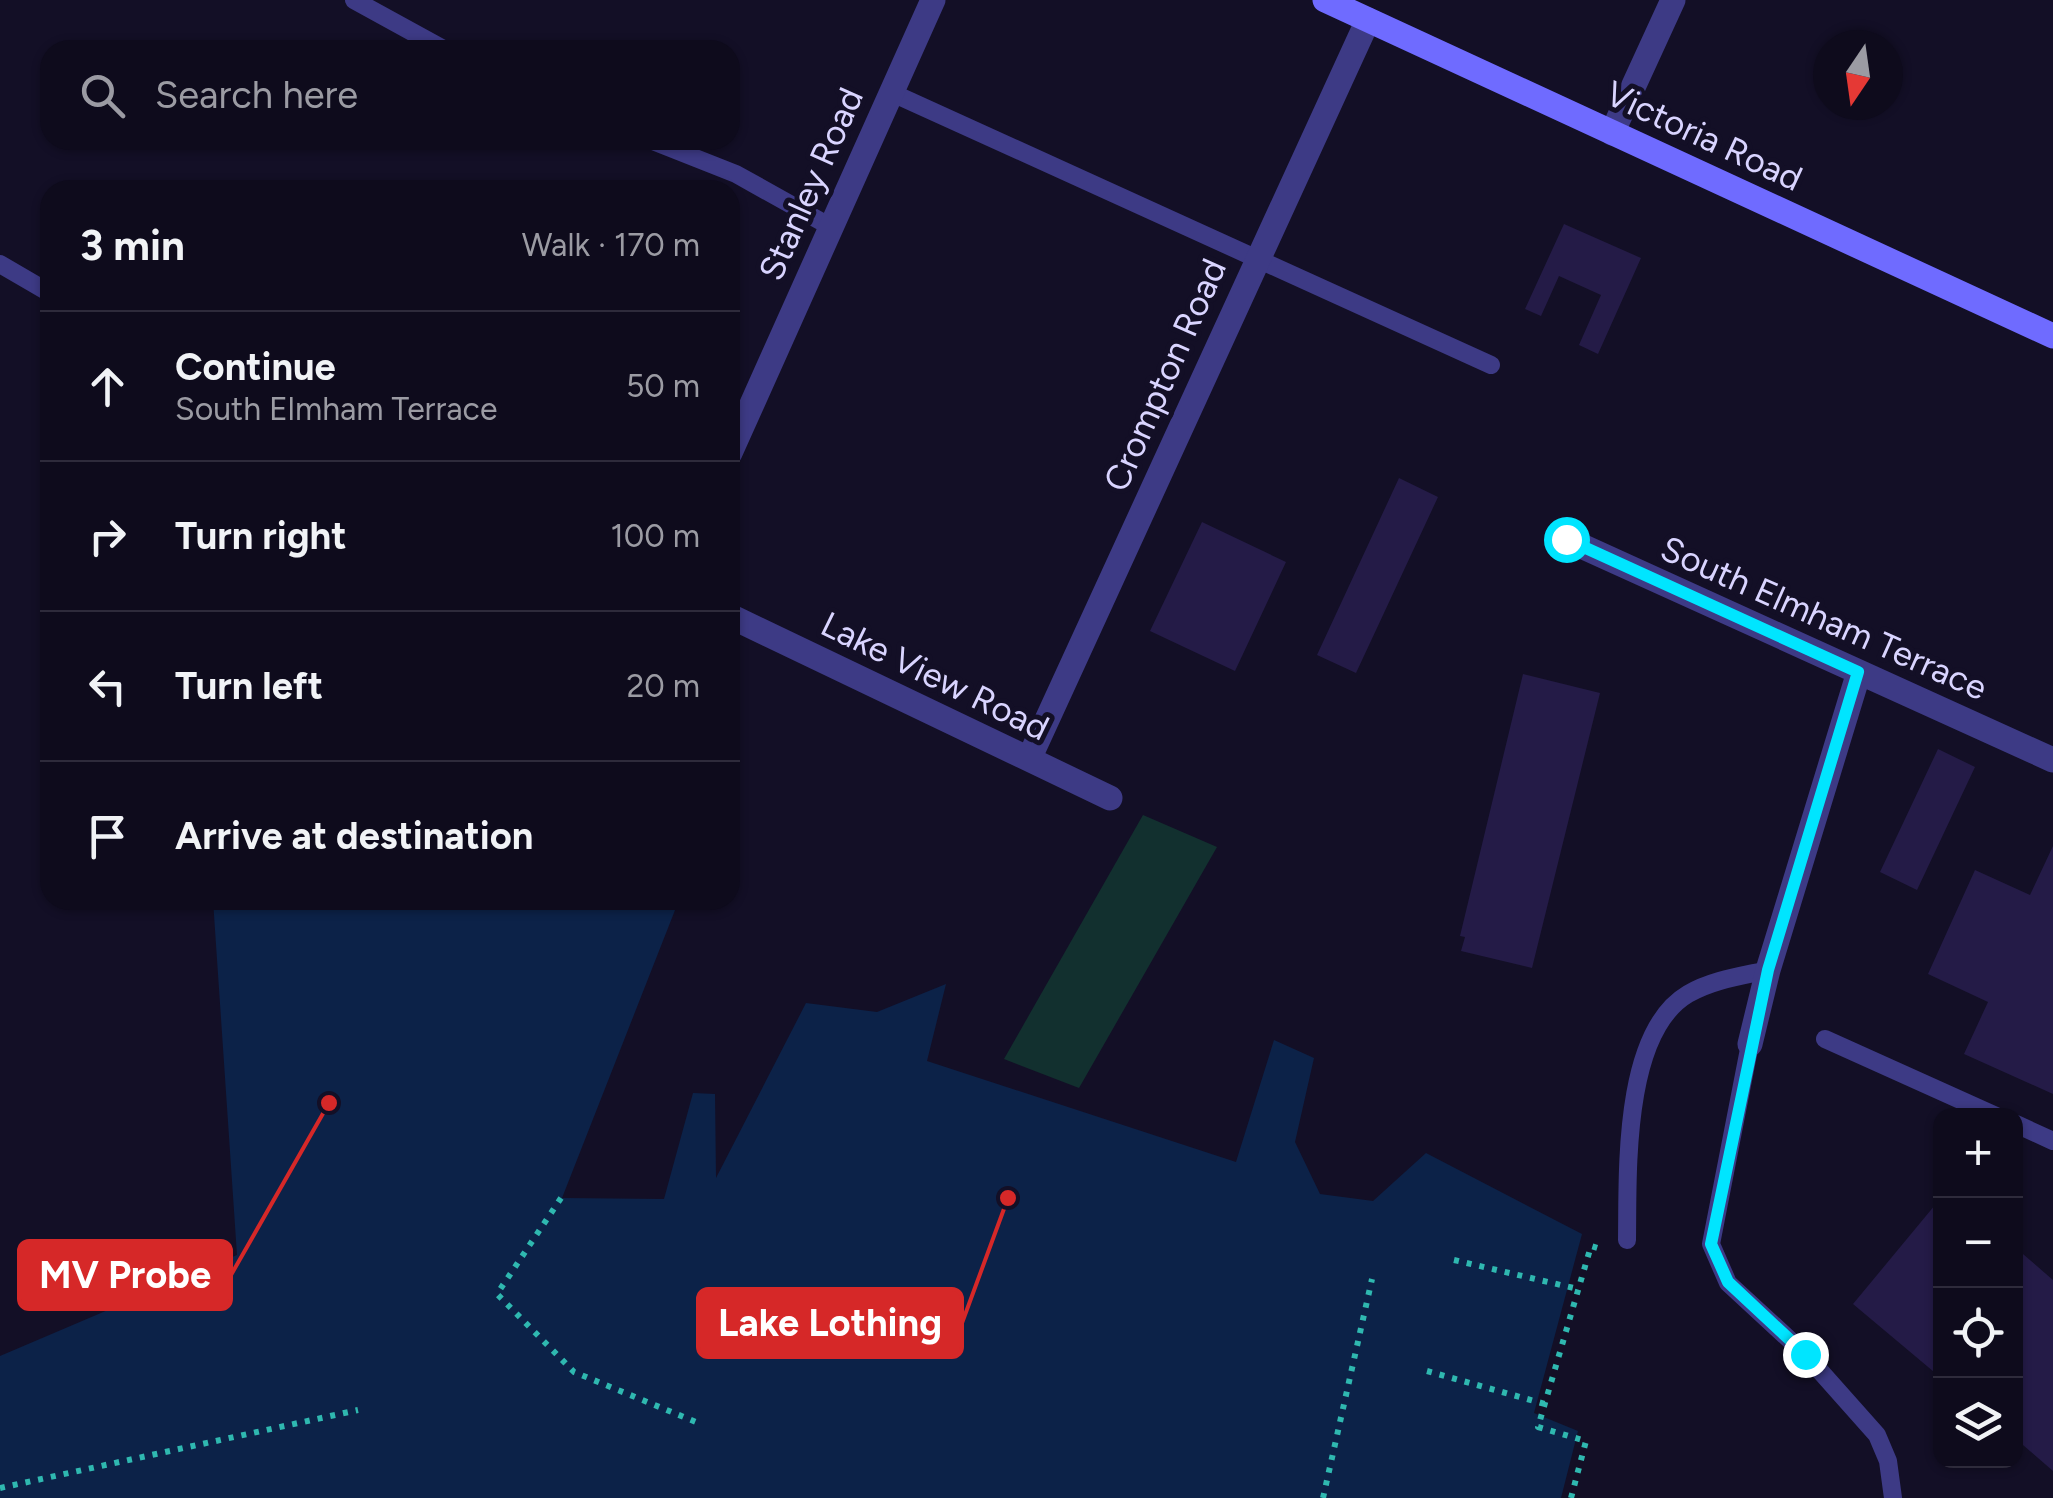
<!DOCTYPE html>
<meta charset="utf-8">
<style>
:root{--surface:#0e0b1c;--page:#1c1929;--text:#f1f3f6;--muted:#9b9ba3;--line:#2e2b3b}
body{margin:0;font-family:Figtree,sans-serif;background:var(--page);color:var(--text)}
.controls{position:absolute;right:30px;bottom:30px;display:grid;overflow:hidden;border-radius:20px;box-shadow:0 2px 8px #0004}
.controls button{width:90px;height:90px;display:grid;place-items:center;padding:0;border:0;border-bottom:2px solid var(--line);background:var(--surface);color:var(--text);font:50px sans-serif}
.compass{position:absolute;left:1813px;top:30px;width:90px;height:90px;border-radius:50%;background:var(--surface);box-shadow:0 2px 8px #0004;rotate:193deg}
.stop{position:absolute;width:30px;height:30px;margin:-22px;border:8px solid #00e5ff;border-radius:50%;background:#fff}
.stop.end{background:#00e5ff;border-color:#fff;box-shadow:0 2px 10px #0008}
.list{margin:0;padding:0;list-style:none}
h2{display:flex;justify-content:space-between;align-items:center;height:130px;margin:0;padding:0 40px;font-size:42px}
h2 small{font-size:32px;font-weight:400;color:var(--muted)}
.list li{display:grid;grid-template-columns:65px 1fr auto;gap:30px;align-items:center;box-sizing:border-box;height:150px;padding:0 40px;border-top:2px solid var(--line)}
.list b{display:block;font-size:38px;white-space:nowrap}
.list p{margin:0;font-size:32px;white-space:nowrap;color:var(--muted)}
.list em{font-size:32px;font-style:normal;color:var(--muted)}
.icon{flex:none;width:55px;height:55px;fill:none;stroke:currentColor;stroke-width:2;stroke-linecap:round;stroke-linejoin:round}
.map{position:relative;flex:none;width:2053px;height:1498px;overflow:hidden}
.search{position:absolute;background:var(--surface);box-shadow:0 2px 8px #0004;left:40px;top:40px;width:700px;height:110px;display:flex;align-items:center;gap:25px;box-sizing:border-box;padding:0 35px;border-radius:30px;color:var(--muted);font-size:38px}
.panel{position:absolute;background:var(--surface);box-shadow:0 2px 8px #0004;left:40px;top:180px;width:700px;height:730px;border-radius:30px}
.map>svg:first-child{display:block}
.green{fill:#12302f}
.water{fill:#0c2248}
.building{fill:#241b47}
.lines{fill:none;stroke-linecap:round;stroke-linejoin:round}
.path{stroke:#2fb8b0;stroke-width:6;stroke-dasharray:5 8;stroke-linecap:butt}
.service{stroke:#3d3a85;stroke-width:18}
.minor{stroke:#3d3a85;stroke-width:25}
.secondary{stroke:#6f6bff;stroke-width:25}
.route{stroke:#00e5ff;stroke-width:12}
.labels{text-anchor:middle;stroke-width:10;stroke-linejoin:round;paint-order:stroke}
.street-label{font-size:35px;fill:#d9d4ff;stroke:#130f26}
.leader{fill:none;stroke:#d62828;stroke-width:4}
.callout-dot{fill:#d62828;stroke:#130f26;stroke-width:4}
.callout{fill:#d62828;stroke:#d62828;stroke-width:4}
.callout-label{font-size:38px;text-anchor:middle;font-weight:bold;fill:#fff}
</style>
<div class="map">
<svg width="2053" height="1498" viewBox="0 0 2053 1498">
<rect width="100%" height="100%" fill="#130f26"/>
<path class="green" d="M 1143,815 L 1217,847 L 1079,1088 L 1004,1059 Z"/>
<path class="water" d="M 213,900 L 679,900 L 562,1198 L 664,1199 L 693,1093 L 715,1094 L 716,1178 L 806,1003 L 877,1012 L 946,984 L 927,1061 L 1236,1162 L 1274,1040 L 1314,1058 L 1295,1142 L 1320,1194 L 1373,1201 L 1426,1153 L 1582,1234 L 1534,1413 L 1578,1431 L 1561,1498 L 0,1498 L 0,1356 L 237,1255 Z"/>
<path class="building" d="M 1564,224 L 1641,258 L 1598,354 L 1579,345 L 1601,295 L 1559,276 L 1541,316 L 1525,309 Z
M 1399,478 L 1438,497 L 1356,673 L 1317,655 Z
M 1202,522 L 1286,562 L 1235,671 L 1150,631 Z
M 1523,674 L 1600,693 L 1532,968 L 1461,951 L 1465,937 L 1460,936 Z
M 1938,749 L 1975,767 L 1917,890 L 1880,872 Z
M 2053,846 L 2053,1094 L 1964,1054 L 1988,1002 L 1928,974 L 1975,870 L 2030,895 Z
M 1940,1199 L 1940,1377 L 1853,1304 Z
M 2016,1248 L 2053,1280 L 2053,1471 L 2016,1439 Z"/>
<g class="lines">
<path class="path" d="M 561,1198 L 497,1294 L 574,1372 L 696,1422
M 1454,1260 L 1578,1289
M 1427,1371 L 1545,1404
M 0,1488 L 358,1410
M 1323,1498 L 1372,1279
M 1571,1498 L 1586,1441 L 1538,1427 L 1591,1246 L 1601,1249"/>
<path class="service" d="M 354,0 L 445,50
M 890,92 L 1491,365
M 650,140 L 736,174 L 831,227
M 0,264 L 48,292
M 1825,1039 L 1996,1116
M 1750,1044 L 1711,1244 L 1728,1283 L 1805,1354 L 1877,1435 L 1888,1461 L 1893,1498
M 2016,1124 L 2053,1141
M 1627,1240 C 1628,1174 1622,1033 1688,994 C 1712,980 1741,976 1768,970"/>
<path class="minor" d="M 1612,133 L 1673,0
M 730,453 L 933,0
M 1566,539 L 2053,760
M 730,616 L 1110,798
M 1029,759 L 1368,20
M 1750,1044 L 1768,970 L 1859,672"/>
<path class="secondary" d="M 1325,0 L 2053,336"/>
</g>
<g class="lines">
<path class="route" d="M 1566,539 L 1858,672 L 1768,970 L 1711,1244 L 1728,1282 L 1805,1354"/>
</g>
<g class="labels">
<g class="street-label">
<text transform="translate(1704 136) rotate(25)" y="12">Victoria Road</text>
<text transform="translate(811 184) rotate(-66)" y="12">Stanley Road</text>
<text transform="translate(1165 375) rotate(-66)" y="12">Crompton Road</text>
<text transform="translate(1824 618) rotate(24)" y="12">South Elmham Terrace</text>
<text transform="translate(935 676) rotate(26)" y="12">Lake View Road</text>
</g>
</g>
<path class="leader" d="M329 1103L231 1275M1008 1198L962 1323"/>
<g class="callout-dot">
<circle cx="329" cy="1103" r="10"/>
<circle cx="1008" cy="1198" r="10"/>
</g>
<g class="callout">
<rect x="19" y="1241" width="212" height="68" rx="10"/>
<rect x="698" y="1289" width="264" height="68" rx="10"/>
</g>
<g class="callout-label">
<text x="125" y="1288">MV Probe</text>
<text x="830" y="1336">Lake Lothing</text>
</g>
</svg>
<div class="controls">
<button>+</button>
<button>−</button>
<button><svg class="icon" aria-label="locate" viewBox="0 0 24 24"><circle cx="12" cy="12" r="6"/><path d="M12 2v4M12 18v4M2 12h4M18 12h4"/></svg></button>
<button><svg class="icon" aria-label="layers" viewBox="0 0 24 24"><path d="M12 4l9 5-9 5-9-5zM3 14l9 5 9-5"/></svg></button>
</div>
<svg class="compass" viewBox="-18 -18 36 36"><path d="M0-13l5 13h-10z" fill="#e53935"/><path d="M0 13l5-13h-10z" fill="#9b9ba3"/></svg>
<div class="stop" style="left:1566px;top:539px"></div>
<div class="stop end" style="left:1805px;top:1354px"></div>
<div class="search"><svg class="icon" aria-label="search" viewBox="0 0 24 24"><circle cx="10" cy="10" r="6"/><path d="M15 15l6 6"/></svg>Search here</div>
<section class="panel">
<h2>3 min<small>Walk · 170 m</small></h2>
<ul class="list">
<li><svg class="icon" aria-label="ahead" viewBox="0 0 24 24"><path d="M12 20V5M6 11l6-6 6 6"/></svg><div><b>Continue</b><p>South Elmham Terrace</p></div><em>50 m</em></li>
<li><svg class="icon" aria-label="right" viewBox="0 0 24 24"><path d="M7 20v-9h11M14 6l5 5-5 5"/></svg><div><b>Turn right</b></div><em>100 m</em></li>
<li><svg class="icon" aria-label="left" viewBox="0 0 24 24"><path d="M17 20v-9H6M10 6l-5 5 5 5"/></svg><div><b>Turn left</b></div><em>20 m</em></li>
<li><svg class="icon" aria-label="arrive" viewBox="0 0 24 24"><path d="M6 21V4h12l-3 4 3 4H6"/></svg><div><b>Arrive at destination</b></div></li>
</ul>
</section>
</div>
